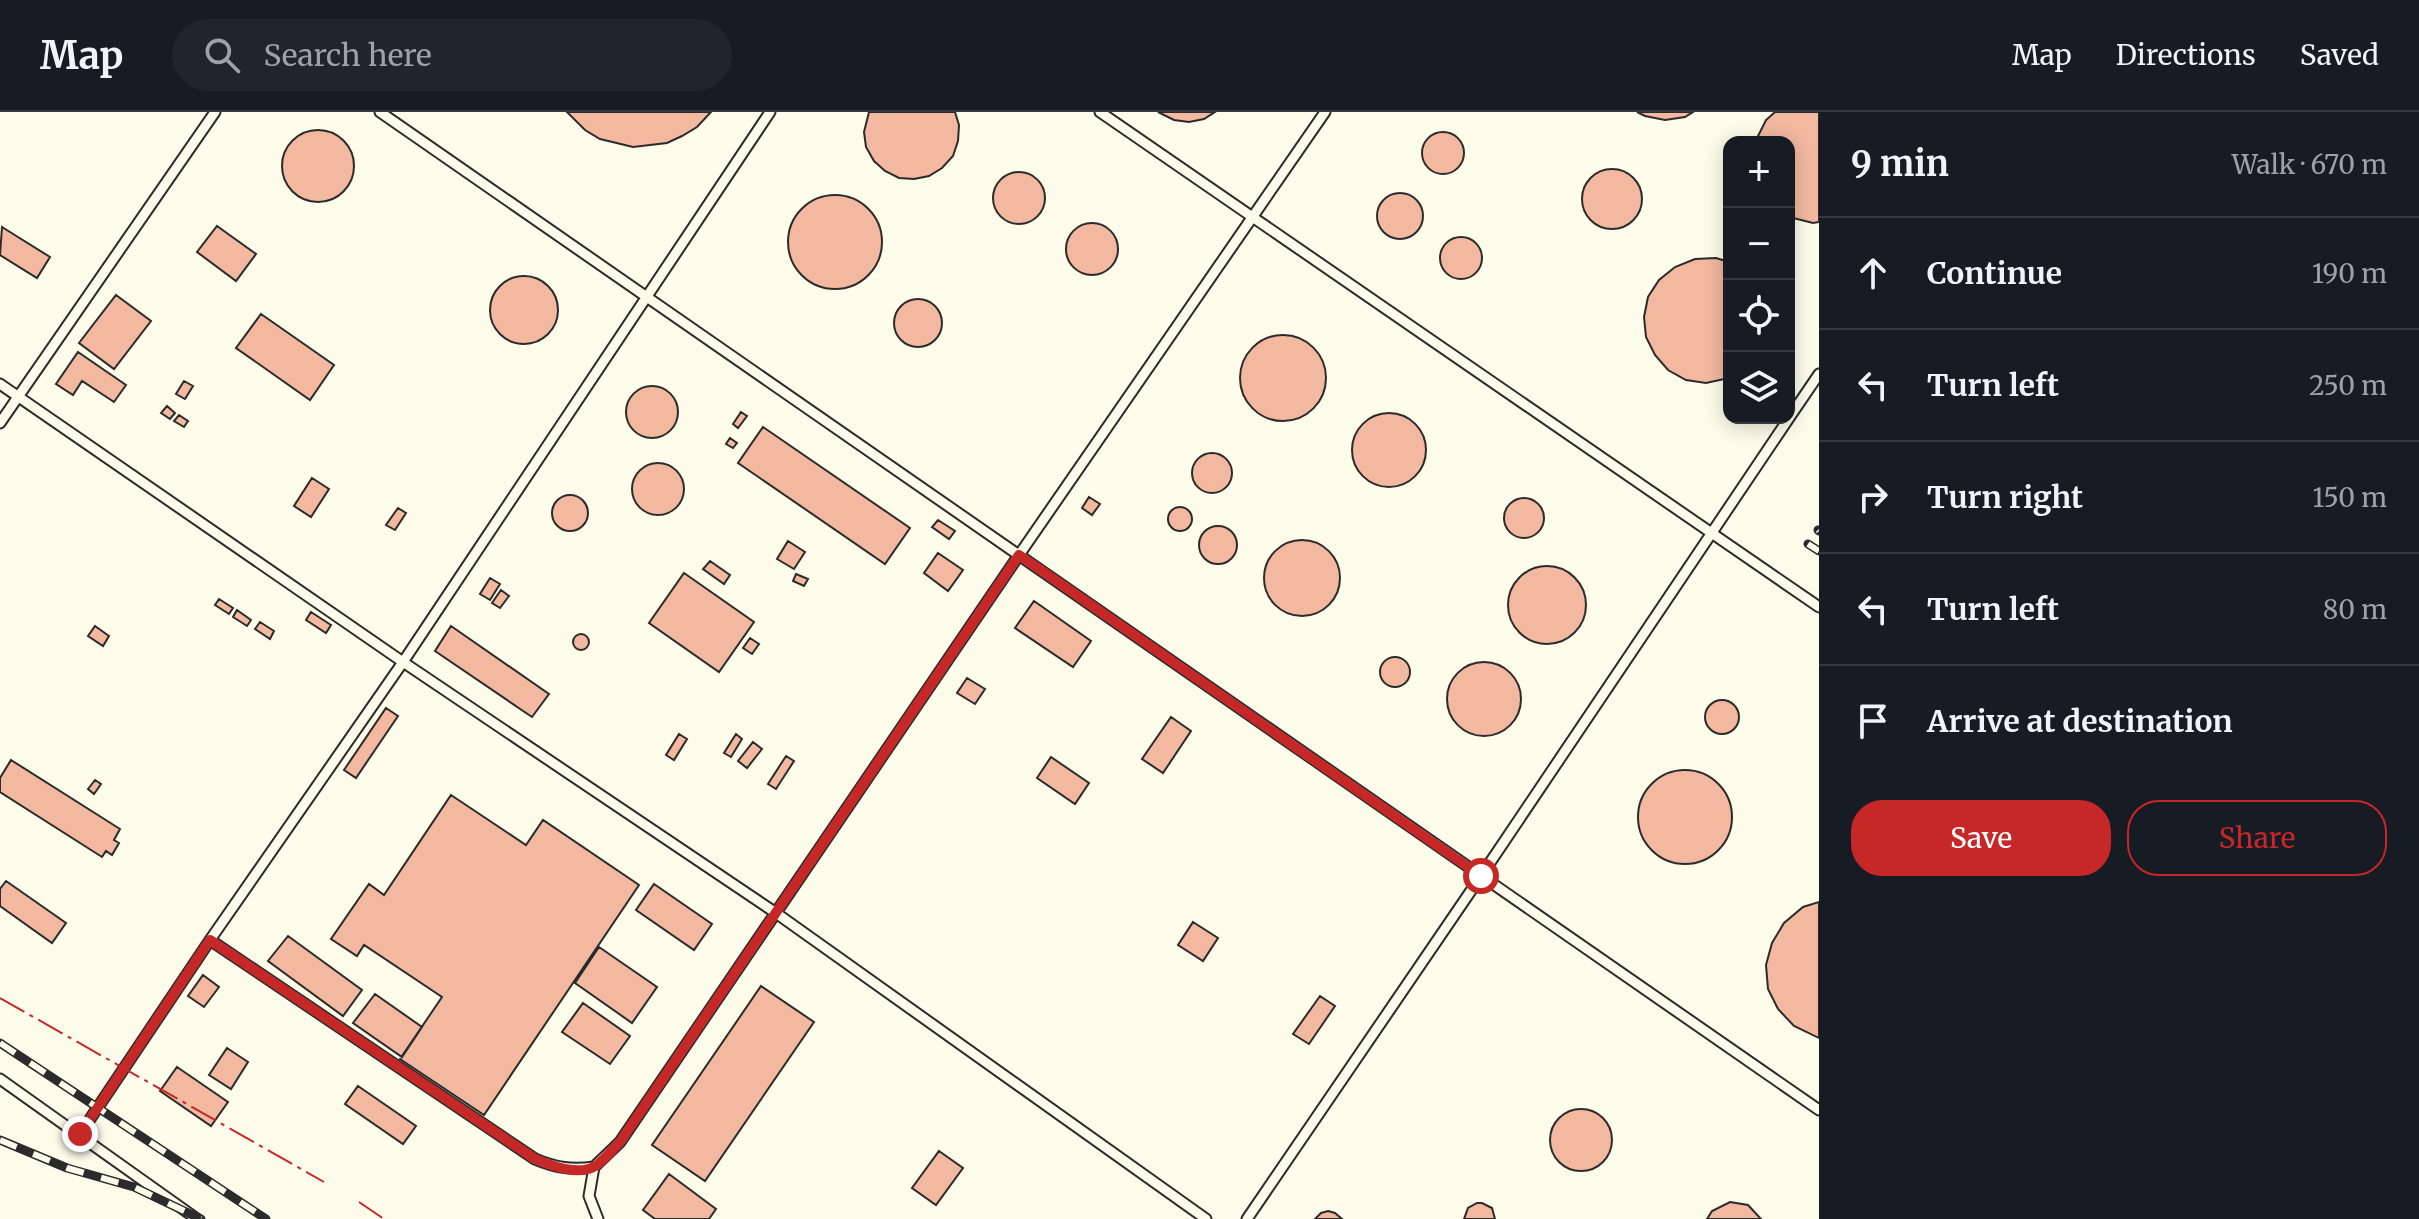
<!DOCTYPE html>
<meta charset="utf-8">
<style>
:root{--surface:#171b24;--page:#20242c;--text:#f1f3f6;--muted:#9ea1a6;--line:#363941;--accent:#c62828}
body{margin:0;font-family:Merriweather,serif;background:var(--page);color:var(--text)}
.controls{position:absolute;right:24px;top:24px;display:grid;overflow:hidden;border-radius:16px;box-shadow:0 4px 20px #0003}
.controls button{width:72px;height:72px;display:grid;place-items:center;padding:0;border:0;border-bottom:2px solid var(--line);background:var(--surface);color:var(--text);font:40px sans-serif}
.stop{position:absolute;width:24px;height:24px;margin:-18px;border:6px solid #c62828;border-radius:50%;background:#fff}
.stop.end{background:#c62828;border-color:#fff;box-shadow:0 2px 8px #0008}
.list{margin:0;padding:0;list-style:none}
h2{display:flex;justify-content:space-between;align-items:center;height:104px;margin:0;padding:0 32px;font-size:34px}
h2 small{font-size:26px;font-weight:400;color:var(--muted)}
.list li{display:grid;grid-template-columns:52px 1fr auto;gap:24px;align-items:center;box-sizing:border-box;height:112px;padding:0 32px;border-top:2px solid var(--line)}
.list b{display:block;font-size:30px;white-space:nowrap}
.list em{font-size:26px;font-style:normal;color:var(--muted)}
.actions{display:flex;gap:16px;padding:24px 32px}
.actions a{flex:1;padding:18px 0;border:2px solid var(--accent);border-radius:32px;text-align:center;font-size:28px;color:var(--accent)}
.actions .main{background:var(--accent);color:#fff}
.icon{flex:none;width:44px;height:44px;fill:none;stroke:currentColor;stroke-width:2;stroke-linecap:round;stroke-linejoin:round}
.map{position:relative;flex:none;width:1819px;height:1107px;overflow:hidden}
header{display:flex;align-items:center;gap:48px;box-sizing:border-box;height:112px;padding:0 40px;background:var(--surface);border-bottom:2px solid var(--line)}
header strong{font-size:38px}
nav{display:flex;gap:44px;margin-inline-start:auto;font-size:28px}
.search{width:560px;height:72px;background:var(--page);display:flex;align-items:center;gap:20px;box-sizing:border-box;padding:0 28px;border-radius:44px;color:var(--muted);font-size:30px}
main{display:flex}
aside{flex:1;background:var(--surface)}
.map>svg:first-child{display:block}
.building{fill:#f2b8a0;stroke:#2b2b2b;stroke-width:2}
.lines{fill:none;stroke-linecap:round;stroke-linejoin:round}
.service-casing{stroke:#2b2b2b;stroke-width:13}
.service{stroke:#fdfbea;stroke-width:9}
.rail-casing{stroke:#2b2b2b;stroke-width:9}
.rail{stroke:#fdfbea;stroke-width:6;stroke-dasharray:18;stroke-linecap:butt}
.power{stroke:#c62828;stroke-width:2;stroke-dasharray:28 6 4 6;stroke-linecap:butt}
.route{stroke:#c62828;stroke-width:10}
</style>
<header>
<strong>Map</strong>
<div class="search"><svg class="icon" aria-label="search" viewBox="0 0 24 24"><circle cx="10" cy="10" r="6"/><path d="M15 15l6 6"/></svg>Search here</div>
<nav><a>Map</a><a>Directions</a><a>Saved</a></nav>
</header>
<main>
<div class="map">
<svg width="1819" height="1107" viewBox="0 0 1819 1107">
<rect width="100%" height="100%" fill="#fdfbea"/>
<path class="building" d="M 567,0 L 711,0 L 697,15 L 682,24 L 667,31 L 633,35 L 600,27 L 585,18 Z
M 869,0 L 955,0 L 959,13 L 958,29 L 953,44 L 942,56 L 929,64 L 914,67 L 899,66 L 885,59 L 874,49 L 866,35 L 864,20 Z
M 1158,0 L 1215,0 L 1204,7 L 1189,10 L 1174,8 Z
M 1637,0 L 1693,0 L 1685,5 L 1665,8 L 1645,4 Z
M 1775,0 L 1819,0 L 1819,110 L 1813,111 L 1789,105 L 1789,30 L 1755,30 L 1766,8 Z
M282 54a36 36 0 1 1 72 0a36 36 0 1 1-72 0Z
M1422 41a21 21 0 1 1 42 0a21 21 0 1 1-42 0Z
M1582 87a30 30 0 1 1 60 0a30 30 0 1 1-60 0Z
M993 86a26 26 0 1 1 52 0a26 26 0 1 1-52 0Z
M1377 104a23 23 0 1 1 46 0a23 23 0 1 1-46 0Z
M788 130a47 47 0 1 1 94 0a47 47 0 1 1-94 0Z
M1066 137a26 26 0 1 1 52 0a26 26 0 1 1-52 0Z
M 217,114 L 256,142 L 236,169 L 197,140 Z
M 2,115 L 50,145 L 37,166 L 0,143 Z
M1440 146a21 21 0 1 1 42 0a21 21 0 1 1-42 0Z
M 1716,146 L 1729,150 L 1729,266 L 1706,271 L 1686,268 L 1668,258 L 1655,243 L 1646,225 L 1644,205 L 1648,185 L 1659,168 L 1675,155 L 1695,147 Z
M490 198a34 34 0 1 1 68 0a34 34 0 1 1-68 0Z
M 116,183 L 151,209 L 114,257 L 79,231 Z
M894 211a24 24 0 1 1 48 0a24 24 0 1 1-48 0Z
M 261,202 L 334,253 L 310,288 L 236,236 Z
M1240 266a43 43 0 1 1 86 0a43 43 0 1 1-86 0Z
M 78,240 L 126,273 L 114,290 L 82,269 L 73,283 L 56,272 Z
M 184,269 L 193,274 L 185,287 L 176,282 Z
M626 300a26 26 0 1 1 52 0a26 26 0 1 1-52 0Z
M 167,294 L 175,301 L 170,307 L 161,301 Z
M 741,300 L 747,304 L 738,316 L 733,312 Z
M1352 338a37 37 0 1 1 74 0a37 37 0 1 1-74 0Z
M 179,303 L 188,309 L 184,315 L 174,309 Z
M 763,315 L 910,416 L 885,452 L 738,351 Z
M 730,326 L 737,331 L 733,336 L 726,332 Z
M1192 361a20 20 0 1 1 40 0a20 20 0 1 1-40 0Z
M632 377a26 26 0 1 1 52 0a26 26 0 1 1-52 0Z
M 312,366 L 329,377 L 311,405 L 294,394 Z
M552 401a18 18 0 1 1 36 0a18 18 0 1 1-36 0Z
M 1089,385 L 1100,392 L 1092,403 L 1082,396 Z
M1504 406a20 20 0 1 1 40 0a20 20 0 1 1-40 0Z
M1168 407a12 12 0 1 1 24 0a12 12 0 1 1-24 0Z
M 398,396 L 406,401 L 395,418 L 386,413 Z
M 938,408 L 955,419 L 949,427 L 932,415 Z
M1199 433a19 19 0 1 1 38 0a19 19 0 1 1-38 0Z
M1264 466a38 38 0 1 1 76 0a38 38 0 1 1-76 0Z
M 788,429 L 805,440 L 794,457 L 777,447 Z
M 938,441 L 963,458 L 948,479 L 924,461 Z
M 710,449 L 730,463 L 724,472 L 703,457 Z
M1508 493a39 39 0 1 1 78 0a39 39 0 1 1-78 0Z
M 684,461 L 754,510 L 719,560 L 649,511 Z
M 796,462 L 808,467 L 804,474 L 793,469 Z
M 490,466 L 500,472 L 490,488 L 480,482 Z
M 501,478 L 509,484 L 500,496 L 492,491 Z
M 219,487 L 233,496 L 229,502 L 215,493 Z
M 1034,489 L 1091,529 L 1073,555 L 1015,516 Z
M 237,498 L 251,508 L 247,514 L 233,505 Z
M 311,500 L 331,513 L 326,521 L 306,508 Z
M 260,510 L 274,519 L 270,527 L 255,517 Z
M 95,514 L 109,524 L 103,534 L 88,524 Z
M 451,514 L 549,582 L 532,605 L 435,539 Z
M573 530a8 8 0 1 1 16 0a8 8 0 1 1-16 0Z
M 750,526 L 759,532 L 752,542 L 743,536 Z
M1380 560a15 15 0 1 1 30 0a15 15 0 1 1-30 0Z
M1447 587a37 37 0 1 1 74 0a37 37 0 1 1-74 0Z
M 967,566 L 985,577 L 975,592 L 957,581 Z
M1705 605a17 17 0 1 1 34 0a17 17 0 1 1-34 0Z
M 386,596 L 398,604 L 356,666 L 344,658 Z
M 1171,605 L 1191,619 L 1163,661 L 1142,647 Z
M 679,622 L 687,627 L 674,648 L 666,643 Z
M 736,622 L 742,627 L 731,645 L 724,641 Z
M 753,630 L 762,637 L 747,656 L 738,649 Z
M 786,644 L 794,649 L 776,677 L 768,672 Z
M 1051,645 L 1089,671 L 1075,692 L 1037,666 Z
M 11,648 L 120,717 L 114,728 L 119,731 L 112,743 L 106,739 L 102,745 L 0,680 L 0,666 Z
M1638 705a47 47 0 1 1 94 0a47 47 0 1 1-94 0Z
M 95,668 L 101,672 L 94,682 L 88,677 Z
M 451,683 L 526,733 L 543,708 L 639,773 L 484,1003 L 400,947 L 442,885 L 364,833 L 357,844 L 331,827 L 369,772 L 384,783 Z
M 6,769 L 66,811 L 52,831 L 0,794 L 0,777 Z
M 654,772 L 712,812 L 694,838 L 636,798 Z
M 1819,790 L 1819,926 L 1794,914 L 1778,897 L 1768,877 L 1766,853 L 1772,831 L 1784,811 L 1803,795 Z
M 1193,810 L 1218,826 L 1203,849 L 1178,833 Z
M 288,824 L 362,878 L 343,904 L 268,849 Z
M 599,835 L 657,875 L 632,911 L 575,871 Z
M 203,863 L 219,875 L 204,895 L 188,884 Z
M 761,874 L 814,910 L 705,1069 L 652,1033 Z
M 375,882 L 422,915 L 402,945 L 353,911 Z
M 1320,884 L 1335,894 L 1309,932 L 1293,922 Z
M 583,891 L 630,924 L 610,952 L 562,920 Z
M 227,936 L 248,950 L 231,977 L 209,963 Z
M 177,955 L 228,990 L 211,1014 L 160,979 Z
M 358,974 L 416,1014 L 403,1032 L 345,992 Z
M1550 1028a31 31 0 1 1 62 0a31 31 0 1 1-62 0Z
M 939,1039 L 963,1056 L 936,1093 L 912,1076 Z
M 669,1062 L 716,1097 L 709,1107 L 655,1107 L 643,1098 Z
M 1730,1090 L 1748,1093 L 1761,1107 L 1707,1107 L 1712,1099 Z
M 1477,1091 L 1482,1091 L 1492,1096 L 1495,1107 L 1464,1107 L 1468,1096 Z
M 1328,1099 L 1335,1101 L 1342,1107 L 1315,1107 L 1321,1101 Z"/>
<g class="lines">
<defs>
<path id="service" d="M 380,0 L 1819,998
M 1100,0 L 1819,495
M 0,272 L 403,550 L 776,801 L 1206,1107
M 1789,306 L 1819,262
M 0,311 L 215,0
M 210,828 L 535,1047 C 556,1056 572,1058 594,1055
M 0,967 L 197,1107
M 80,1022 L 210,828 L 403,550 L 770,0
M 598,1107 L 589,1084 L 594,1055 L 620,1030 L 1019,443 L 1325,0
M 1247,1107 L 1481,764 L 1789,306"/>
</defs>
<use href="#service" class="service-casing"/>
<use href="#service" class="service"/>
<defs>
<path id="rail" d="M 1818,418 L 1819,419
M 1808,432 L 1819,439
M 0,931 L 266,1107
M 0,1028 L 67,1056 L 134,1075 L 201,1107"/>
</defs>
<use href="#rail" class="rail-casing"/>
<use href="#rail" class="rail"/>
<path class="power" d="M 0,886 L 324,1070
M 359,1090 L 384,1107"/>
</g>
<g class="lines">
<path class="route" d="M 80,1022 L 210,828 L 535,1047 C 552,1054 580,1065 597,1053 C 605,1047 613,1037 620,1030 L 1019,443 L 1481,764"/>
</g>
</svg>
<div class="controls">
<button>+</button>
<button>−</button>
<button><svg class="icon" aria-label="locate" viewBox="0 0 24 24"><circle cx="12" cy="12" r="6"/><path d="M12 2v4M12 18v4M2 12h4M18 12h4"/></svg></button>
<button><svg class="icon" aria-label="layers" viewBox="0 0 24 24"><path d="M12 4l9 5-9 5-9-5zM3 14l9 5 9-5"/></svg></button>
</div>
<div class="stop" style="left:1481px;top:764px"></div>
<div class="stop end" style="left:80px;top:1022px"></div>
</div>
<aside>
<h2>9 min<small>Walk · 670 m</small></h2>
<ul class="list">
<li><svg class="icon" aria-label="ahead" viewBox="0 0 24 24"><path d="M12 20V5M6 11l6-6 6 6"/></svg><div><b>Continue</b></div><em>190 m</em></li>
<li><svg class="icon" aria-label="left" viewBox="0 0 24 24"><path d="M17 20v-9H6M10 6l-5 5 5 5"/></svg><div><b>Turn left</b></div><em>250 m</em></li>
<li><svg class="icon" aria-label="right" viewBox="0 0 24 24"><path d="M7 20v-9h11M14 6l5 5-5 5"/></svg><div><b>Turn right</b></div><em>150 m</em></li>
<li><svg class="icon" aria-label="left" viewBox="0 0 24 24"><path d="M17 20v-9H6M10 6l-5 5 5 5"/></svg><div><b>Turn left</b></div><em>80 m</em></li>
<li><svg class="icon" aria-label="arrive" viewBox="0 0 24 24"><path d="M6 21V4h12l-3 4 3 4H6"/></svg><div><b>Arrive at destination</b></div></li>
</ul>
<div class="actions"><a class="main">Save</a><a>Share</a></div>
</aside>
</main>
